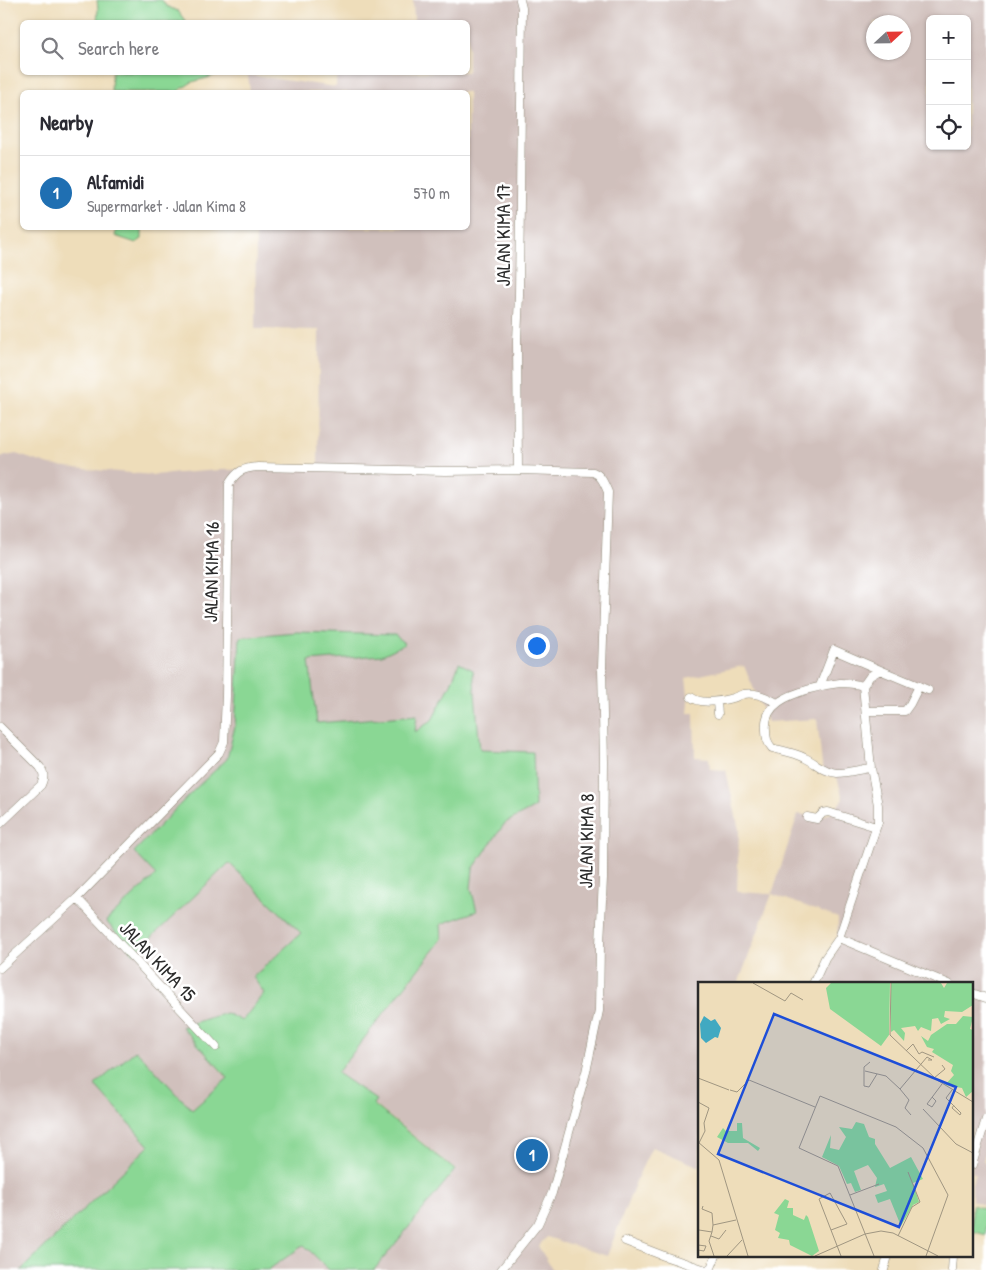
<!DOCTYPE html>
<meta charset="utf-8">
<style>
:root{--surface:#fff;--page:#f7f7f7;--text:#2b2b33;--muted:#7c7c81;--line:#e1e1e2;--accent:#1f6fb2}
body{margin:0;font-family:"Patrick Hand",sans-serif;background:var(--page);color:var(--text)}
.controls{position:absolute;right:15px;top:15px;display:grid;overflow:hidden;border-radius:8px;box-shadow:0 1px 4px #0004}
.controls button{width:45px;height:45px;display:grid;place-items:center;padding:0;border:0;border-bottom:1px solid var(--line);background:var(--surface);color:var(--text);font:25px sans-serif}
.compass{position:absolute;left:866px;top:15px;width:45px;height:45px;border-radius:50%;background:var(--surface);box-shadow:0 1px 4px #0004;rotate:68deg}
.you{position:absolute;left:536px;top:645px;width:18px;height:18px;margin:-12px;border:4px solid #fff;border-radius:50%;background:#1a73e8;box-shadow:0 0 0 8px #1a73e833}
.badge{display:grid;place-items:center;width:32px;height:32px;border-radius:50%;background:var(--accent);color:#fff;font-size:16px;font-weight:700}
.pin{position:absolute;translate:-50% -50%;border:2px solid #fff;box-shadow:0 1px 5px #0006}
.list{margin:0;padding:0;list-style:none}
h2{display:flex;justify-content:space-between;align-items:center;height:65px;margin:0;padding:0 20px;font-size:21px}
h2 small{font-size:16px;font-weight:400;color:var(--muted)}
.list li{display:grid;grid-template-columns:32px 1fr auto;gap:15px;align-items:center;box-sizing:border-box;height:75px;padding:0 20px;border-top:1px solid var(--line)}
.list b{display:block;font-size:19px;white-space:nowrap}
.list p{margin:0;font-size:16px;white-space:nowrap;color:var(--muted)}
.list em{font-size:16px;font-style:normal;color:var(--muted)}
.icon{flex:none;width:28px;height:28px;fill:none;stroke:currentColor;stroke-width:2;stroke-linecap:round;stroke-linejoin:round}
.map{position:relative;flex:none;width:986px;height:1270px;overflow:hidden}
.search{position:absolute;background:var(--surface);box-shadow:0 1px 4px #0004;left:20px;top:20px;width:450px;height:55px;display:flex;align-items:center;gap:12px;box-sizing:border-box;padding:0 18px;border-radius:8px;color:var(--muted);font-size:19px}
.panel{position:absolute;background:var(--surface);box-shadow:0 1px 4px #0004;left:20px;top:90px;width:450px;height:140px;border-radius:8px}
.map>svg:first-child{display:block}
.industrial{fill:#d0c0bc;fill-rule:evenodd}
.green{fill:#8ad794;stroke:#5a8160}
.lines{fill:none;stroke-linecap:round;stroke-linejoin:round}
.minor-casing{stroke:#8c8472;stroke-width:9}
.minor{stroke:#fff;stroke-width:8}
.labels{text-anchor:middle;stroke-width:5;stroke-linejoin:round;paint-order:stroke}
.street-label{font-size:19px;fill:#2b2b2b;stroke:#fff}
.inset-road{fill:none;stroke:#a09681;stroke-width:1}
.view{fill:#1d4ed8;fill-opacity:0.15;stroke:#1d4ed8;stroke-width:2.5}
.inset-edge{fill:none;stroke:#2b2b2b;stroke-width:2.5}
</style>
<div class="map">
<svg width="986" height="1270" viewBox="0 0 986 1270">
<rect width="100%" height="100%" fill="#fff"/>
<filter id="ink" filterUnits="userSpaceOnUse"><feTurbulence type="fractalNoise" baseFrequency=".02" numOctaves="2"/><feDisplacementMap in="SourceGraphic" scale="10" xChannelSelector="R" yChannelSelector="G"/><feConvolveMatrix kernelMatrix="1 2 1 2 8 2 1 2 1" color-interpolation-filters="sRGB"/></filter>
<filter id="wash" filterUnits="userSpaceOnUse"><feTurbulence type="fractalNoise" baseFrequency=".0096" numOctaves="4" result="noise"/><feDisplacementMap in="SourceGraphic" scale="20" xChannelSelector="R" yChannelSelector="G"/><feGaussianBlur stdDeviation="1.12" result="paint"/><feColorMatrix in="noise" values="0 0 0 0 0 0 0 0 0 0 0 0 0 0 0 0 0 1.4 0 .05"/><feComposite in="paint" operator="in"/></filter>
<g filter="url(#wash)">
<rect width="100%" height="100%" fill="#eeddba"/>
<path class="industrial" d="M 413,0 L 986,0 L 986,1148 L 983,1162 L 986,1163 L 986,1206 L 972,1201 L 972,1184 L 976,1173 L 972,1173 L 972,984 L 824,984 L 837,947 L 838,918 L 772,894 L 738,984 L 700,984 L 700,1167 L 652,1147 L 638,1176 L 607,1256 L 547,1237 L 538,1246 L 553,1270 L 374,1270 L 455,1169 L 373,1103 L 376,1100 L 337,1073 L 442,939 L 441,924 L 477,911 L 471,888 L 473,869 L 505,823 L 535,807 L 533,752 L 480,750 L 473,670 L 458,664 L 451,684 L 432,720 L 415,733 L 416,715 L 317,723 L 309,661 L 382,655 L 405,644 L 240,637 L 235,726 L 227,759 L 194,790 L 134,852 L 156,875 L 134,953 L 229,862 L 301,933 L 253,977 L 264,993 L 242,1021 L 226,1013 L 205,1019 L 182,1027 L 228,1079 L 191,1110 L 136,1050 L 95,1085 L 149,1146 L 21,1270 L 0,1270 L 0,457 L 16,454 L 50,465 L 85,469 L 153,475 L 219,470 L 313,468 L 318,463 L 319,330 L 255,329 L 256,228 L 468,228 L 468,92 L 250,92 L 248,75 L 336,87 L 337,73 L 468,72 L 468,22 L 414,22 ZM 930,19 L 967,19 L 967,146 L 930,146 ZM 874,22 L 904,22 L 904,52 L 874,52 ZM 744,666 L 768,722 L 817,719 L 823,774 L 837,777 L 843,799 L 832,813 L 818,817 L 798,814 L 772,894 L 737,892 L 739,830 L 726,770 L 710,769 L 709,758 L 695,757 L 694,713 L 688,713 L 689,702 L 686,678 L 738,667 Z
M 304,1245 L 329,1270 L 268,1270 Z"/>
<path class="green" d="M 97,0 L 162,0 L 166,6 L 178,11 L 186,22 L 97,22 L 98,9 Z
M 112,73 L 112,72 L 221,73 L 207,78 L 192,82 L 177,92 L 118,92 L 111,91 Z
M 117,228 L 142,228 L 142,239 L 136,243 L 115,236 Z
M 296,632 L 395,635 L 405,644 L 382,655 L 309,661 L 317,723 L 417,715 L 415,732 L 432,720 L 451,684 L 459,663 L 473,670 L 480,750 L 533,752 L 535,807 L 505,823 L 473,869 L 471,888 L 477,911 L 441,924 L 442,939 L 337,1073 L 376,1100 L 373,1104 L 455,1170 L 374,1270 L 329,1270 L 304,1245 L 268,1270 L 21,1270 L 149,1146 L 95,1085 L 136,1050 L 192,1110 L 228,1078 L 182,1027 L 205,1019 L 226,1013 L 242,1021 L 264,993 L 253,977 L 301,933 L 229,863 L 134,954 L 106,921 L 156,875 L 134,852 L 194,790 L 227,759 L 235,726 L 240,637 Z
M 972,1205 L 986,1209 L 986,1235 L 972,1231 Z"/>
</g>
<g filter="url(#ink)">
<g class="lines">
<defs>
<path id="minor" d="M 518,470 L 517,340 L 519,295 L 522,8 L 520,0
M 820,686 L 834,650 L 880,670
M 863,686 L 871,768 L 878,805 L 878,822 L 839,938 L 949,984
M 863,686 C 856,684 848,683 840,683 C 830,684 820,686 810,689 C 789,695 763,704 766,730 C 766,738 767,742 772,748 C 783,751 795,753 805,758 C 816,763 824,772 837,773 C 848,773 860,769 871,768
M 863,686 L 870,676 L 880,670 L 928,690
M 691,697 C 700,705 722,701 733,698 C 736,697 740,695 744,694 C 756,692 767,697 777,703
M 717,702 L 718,714
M 866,711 L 905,711 L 910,704 L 919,686
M 0,727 L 40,767 C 45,774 44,778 41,785 L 0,824
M 807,817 L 817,819 L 823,813 L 828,812 L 876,827
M 77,898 L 216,1047
M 0,968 L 77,898 L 219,753 L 224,742 L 226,696 L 229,484 C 237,471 243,468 258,467 L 445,471 L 518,470 L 593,472 C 601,475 604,483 608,492 L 602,668 L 604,762 L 603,878 L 600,944 L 599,1011 L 586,1072 L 552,1193 L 538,1224 L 501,1270
M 813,984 L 825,958 L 839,938
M 972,993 L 986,998
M 972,1165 L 986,1119
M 625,1241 L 664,1256 L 706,1270
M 710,1270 L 716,1256
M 884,1270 L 888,1256
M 952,1270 L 953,1256"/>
</defs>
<use href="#minor" class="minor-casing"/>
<use href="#minor" class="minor"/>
</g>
</g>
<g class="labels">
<g class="street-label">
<text transform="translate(503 235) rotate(-90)" y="7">JALAN KIMA 17</text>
<text transform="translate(211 572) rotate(-89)" y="7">JALAN KIMA 16</text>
<text transform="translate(586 841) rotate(-89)" y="7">JALAN KIMA 8</text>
<text transform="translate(158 961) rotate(47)" y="7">JALAN KIMA 15</text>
</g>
</g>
<g transform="translate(698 982)">
<rect width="275" height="275" fill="#eeddba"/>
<path d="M 133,1 L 192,1 L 191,53 L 183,64 L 132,27 L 128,6 ZM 193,1 L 243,1 L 246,6 L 249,1 L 275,1 L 275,23 L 264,30 L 247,29 L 246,35 L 252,37 L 243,42 L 240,36 L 234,37 L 233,49 L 223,45 L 220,49 L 217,44 L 203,46 L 207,51 L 206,59 L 196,48 L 193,50 ZM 265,34 L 275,35 L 272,47 L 275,48 L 275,109 L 268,115 L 264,106 L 247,103 L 256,93 L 253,89 L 255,83 L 234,70 L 236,67 L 229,65 L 223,54 L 230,59 L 233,53 L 249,42 L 258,42 ZM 158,140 L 166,142 L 171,155 L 177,157 L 177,162 L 192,186 L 213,175 L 225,197 L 215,201 L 221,220 L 215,223 L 203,244 L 192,217 L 180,221 L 177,213 L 189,209 L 186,202 L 177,205 L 179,196 L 170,183 L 156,189 L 163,208 L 157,210 L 153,201 L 149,202 L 141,184 L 124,175 L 133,153 L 132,166 L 141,168 L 148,155 L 141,145 L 154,147 ZM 39,141 L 44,141 L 45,156 L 62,166 L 60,169 L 50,161 L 30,161 L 19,155 L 25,146 L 28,149 L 39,149 ZM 87,217 L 91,219 L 89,226 L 95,226 L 95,233 L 106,238 L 108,233 L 110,235 L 121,269 L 114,274 L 92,263 L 91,258 L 80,256 L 82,251 L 77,248 L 81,233 L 76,231 Z" fill="#8ad794"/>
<path d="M 6,34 L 13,39 L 17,37 L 23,46 L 20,56 L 17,55 L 8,61 L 3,56 L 2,42 Z" fill="#41a9c1"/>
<path class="inset-road" d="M 55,1 L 87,19 L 93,11 L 105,18M 193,1 L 192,53 L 239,98 L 275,120M 208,69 L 215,62 L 221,72 L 224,70 L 236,75M 172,80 L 166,85 L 166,104 L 171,105 L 179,92M 167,89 L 188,94 L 202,107 L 229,75 L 234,78 L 230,78M 0,96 L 31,108M 236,96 L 247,87 L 244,83M 202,107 L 211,118 L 207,126 L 213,133M 32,108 L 39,110 L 51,98 L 117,125M 254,108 L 248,116 L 263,131M 0,120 L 11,126 L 6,141 L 7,149 L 1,161M 229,122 L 244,102M 229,122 L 234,125 L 238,119 L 234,115M 256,123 L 254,126 L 262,133 L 263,131M 225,127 L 258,162 L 275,171M 0,160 L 21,178 L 50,274M 152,213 L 181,202M 15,243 L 38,238M 1,248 L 14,250 L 15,243 L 14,231 L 4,227 L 5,224M 133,248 L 149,242 L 132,211 L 121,217 L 143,274M 14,250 L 11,259 L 16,274M 13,254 L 21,257 L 28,248M 200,254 L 214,225 L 222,220 L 210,190M 0,263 L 8,264 L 6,269 L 0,268M 29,274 L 44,258M 117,274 L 167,252 L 183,249 L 195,251 L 240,274M 176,274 L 140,184 L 101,166 L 122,114 L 198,145 L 225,166 L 250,213 L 228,274"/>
<path class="view" d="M 76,32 L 258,105 L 201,245 L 20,172 Z"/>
<rect width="275" height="275" class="inset-edge"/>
</g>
</svg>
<div class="controls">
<button>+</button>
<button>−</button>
<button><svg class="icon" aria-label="locate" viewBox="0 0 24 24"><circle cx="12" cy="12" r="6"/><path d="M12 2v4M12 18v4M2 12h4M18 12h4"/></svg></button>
</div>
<svg class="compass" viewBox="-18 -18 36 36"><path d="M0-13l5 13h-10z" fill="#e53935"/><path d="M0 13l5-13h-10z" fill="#7c7c81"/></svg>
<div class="you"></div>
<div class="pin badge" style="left:532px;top:1155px">1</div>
<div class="search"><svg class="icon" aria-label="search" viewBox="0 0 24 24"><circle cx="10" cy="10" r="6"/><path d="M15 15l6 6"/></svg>Search here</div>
<section class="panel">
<h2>Nearby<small></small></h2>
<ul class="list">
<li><span class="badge">1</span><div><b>Alfamidi</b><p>Supermarket · Jalan Kima 8</p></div><em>570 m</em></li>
</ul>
</section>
</div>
